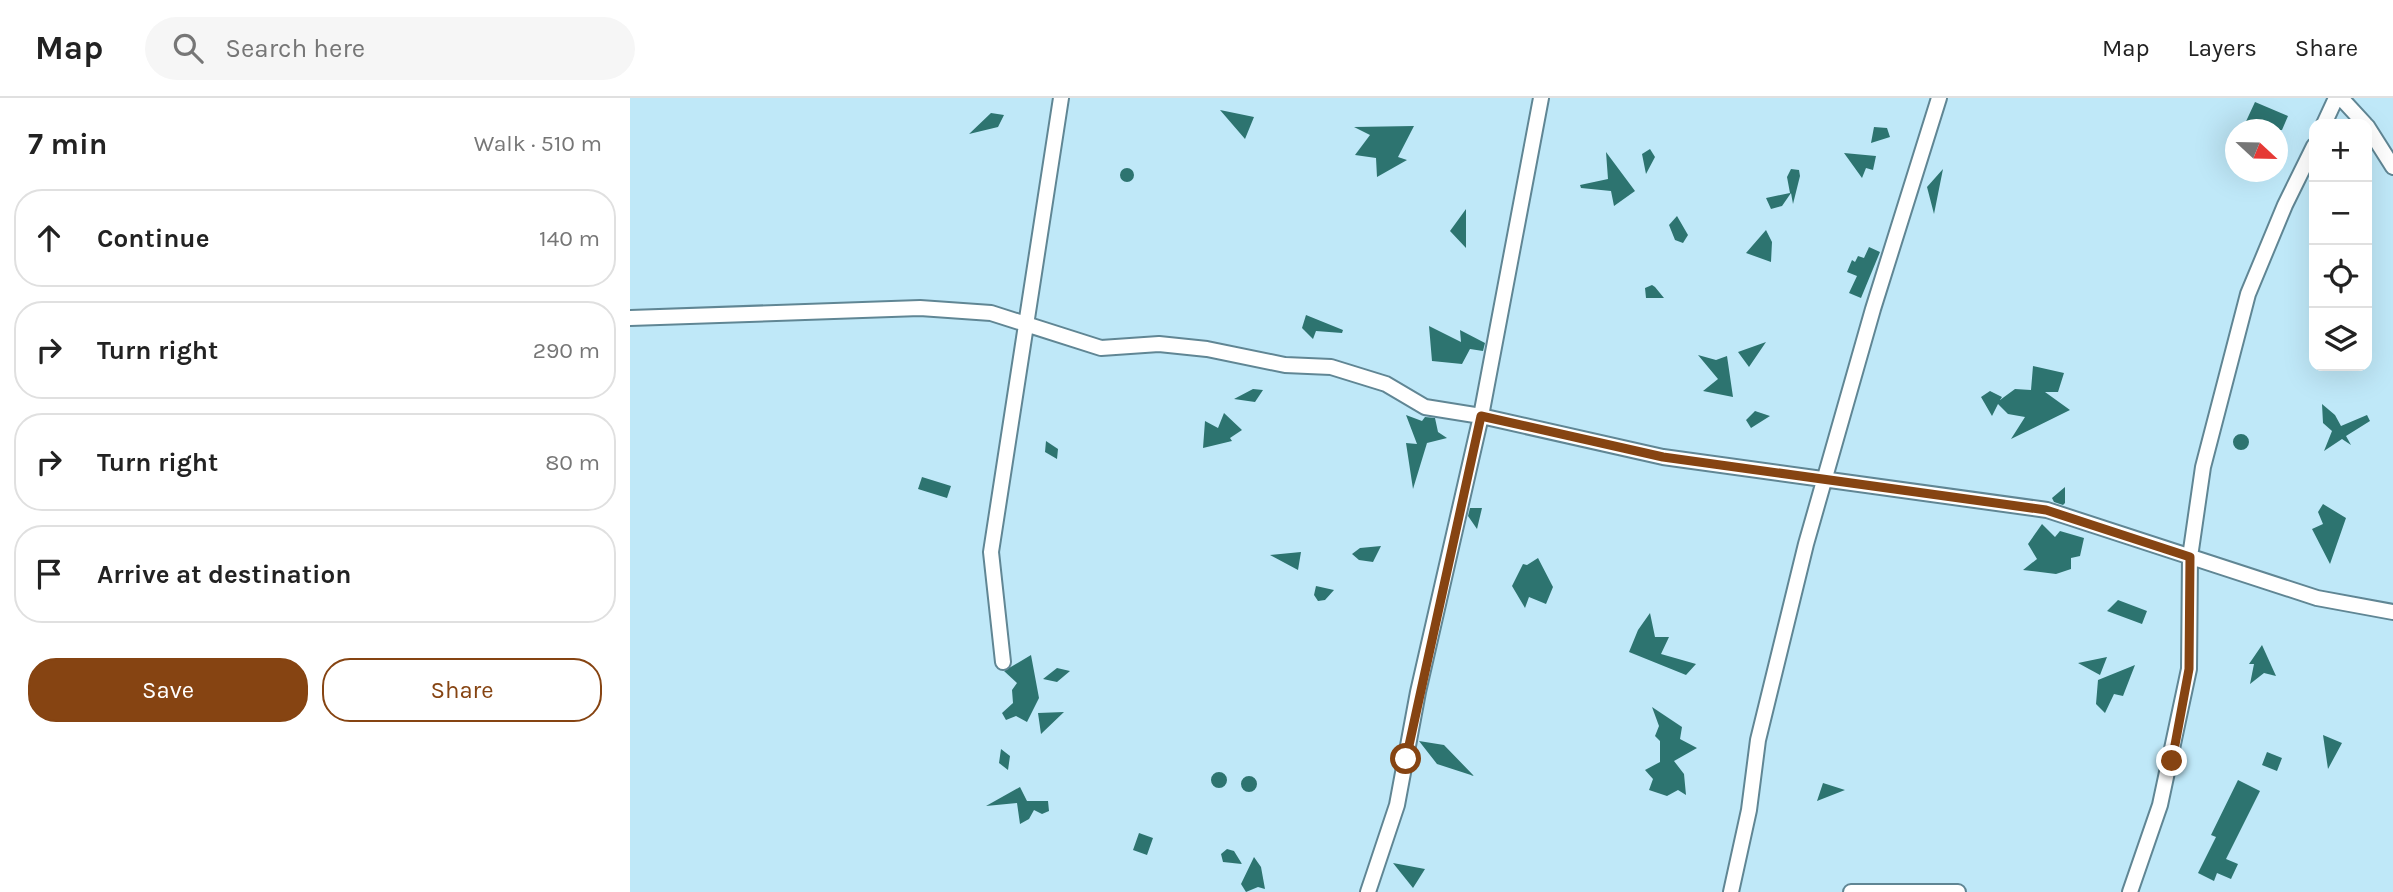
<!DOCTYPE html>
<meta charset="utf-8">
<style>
:root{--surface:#fff;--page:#f6f6f6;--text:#222;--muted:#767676;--line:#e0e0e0;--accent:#864412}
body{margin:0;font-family:Karla,sans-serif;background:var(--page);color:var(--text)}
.controls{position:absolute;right:21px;top:21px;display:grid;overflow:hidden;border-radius:14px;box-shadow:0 7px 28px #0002}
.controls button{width:63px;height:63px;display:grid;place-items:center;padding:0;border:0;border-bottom:2px solid var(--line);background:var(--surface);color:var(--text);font:35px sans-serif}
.compass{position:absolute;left:1595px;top:21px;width:63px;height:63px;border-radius:50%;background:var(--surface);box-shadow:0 7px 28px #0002;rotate:112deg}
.stop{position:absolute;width:21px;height:21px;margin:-16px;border:5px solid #864412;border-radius:50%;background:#fff}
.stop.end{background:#864412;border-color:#fff;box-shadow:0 2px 7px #0008}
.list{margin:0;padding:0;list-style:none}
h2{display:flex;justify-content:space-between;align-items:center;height:91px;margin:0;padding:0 28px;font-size:30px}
h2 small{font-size:23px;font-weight:400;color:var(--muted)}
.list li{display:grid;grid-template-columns:46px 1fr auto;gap:21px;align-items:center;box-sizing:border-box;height:98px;margin:0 14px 14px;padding:0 14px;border:2px solid var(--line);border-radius:28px}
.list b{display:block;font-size:26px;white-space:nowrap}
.list em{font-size:23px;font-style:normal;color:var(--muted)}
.actions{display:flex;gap:14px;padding:21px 28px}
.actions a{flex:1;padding:16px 0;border:2px solid var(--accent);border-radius:28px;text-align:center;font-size:24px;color:var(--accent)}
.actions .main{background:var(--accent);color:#fff}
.icon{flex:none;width:38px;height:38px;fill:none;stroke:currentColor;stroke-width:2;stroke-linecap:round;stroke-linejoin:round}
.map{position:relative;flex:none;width:1763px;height:794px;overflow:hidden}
header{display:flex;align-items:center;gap:42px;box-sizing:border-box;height:98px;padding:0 35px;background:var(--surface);border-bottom:2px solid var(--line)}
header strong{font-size:33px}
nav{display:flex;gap:38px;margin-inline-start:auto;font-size:24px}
.search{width:490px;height:63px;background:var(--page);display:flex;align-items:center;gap:18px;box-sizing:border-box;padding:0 24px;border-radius:38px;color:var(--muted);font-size:26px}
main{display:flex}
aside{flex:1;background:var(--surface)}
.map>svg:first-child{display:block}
.building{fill:#2d7470}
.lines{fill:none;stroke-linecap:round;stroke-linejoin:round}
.street-casing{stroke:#608694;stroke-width:18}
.street{stroke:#fff;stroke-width:14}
.route{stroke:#864412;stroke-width:9}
</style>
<header>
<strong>Map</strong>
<div class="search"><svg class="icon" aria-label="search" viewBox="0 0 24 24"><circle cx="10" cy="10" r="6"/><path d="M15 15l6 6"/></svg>Search here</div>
<nav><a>Map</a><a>Layers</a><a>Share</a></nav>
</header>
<main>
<aside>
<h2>7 min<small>Walk · 510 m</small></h2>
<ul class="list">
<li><svg class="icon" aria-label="ahead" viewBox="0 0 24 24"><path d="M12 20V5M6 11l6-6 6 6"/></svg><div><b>Continue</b></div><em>140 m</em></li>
<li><svg class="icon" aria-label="right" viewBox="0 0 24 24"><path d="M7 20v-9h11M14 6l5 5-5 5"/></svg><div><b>Turn right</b></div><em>290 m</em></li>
<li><svg class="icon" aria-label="right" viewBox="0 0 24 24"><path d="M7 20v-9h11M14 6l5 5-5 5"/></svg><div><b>Turn right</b></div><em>80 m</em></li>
<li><svg class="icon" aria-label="arrive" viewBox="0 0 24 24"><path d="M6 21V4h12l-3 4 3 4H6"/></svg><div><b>Arrive at destination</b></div></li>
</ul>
<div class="actions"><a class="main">Save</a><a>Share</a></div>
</aside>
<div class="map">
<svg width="1763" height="794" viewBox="0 0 1763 794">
<rect width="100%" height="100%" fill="#bfe8f8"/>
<path class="building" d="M 1625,4 L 1658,18 L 1652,32 L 1612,32 Z
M 590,12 L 624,19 L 615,41 Z
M 361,15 L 374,17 L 368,29 L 339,36 Z
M 784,28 L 768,59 L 777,62 L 747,79 L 746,60 L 725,57 L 740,37 L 724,29 Z
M 1244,29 L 1257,30 L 1260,39 L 1241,45 Z
M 1020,51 L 1025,59 L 1016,76 L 1012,56 Z
M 976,54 L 1005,93 L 984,108 L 981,93 L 951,90 L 950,87 L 978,81 Z
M 1214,55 L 1246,58 L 1243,72 L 1236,70 L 1232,80 Z
M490 77a7 7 0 1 1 14 0a7 7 0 1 1-14 0Z
M 1161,71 L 1169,72 L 1170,78 L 1163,106 L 1161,95 L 1152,108 L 1141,111 L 1136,100 L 1160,95 L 1157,79 Z
M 1313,71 L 1304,116 L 1297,89 Z
M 836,111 L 836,150 L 820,133 Z
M 1047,118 L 1058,137 L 1053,145 L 1045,142 L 1039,127 Z
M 1136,132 L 1142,144 L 1141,164 L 1116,155 Z
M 1239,149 L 1250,154 L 1231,200 L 1219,195 L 1227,178 L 1217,174 L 1222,162 L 1225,164 L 1228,158 L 1234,160 Z
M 1022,187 L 1025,189 L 1034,200 L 1016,200 L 1015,190 Z
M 676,217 L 713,232 L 712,235 L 686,233 L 683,241 L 672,230 Z
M 799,228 L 831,244 L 830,232 L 855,245 L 853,253 L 840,251 L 832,266 L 802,263 Z
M 1136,244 L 1119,269 L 1108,254 Z
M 1068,257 L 1086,262 L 1097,258 L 1103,299 L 1073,293 L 1088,281 Z
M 1403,268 L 1434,275 L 1428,294 L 1415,294 L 1440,312 L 1381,341 L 1395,319 L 1378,316 L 1368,306 L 1362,318 L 1351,299 L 1360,293 L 1372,299 L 1370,302 L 1385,291 L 1401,292 Z
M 623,291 L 633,292 L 625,304 L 604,301 Z
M 1692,306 L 1705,317 L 1711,328 L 1737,317 L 1740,323 L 1716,338 L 1721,347 L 1712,341 L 1694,353 L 1702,333 L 1693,325 Z
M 1125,313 L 1140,318 L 1121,330 L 1116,322 Z
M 594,315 L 612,332 L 600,340 L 602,343 L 573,350 L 575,323 L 588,330 Z
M 776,317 L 792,323 L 795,319 L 805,320 L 808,334 L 817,340 L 797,345 L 783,391 L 776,345 L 787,346 Z
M1603 344a8 8 0 1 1 16 0a8 8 0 1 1-16 0Z
M 416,343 L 428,351 L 427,361 L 415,354 Z
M 292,379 L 321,388 L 317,400 L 288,391 Z
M 1435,389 L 1435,405 L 1433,407 L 1424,404 L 1422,400 Z
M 1693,406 L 1716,420 L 1700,466 L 1682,431 L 1693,426 L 1688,414 Z
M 840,410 L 852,410 L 847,431 L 838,418 Z
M 1412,426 L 1425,439 L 1430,433 L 1454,440 L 1450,458 L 1441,460 L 1441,471 L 1426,476 L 1393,472 L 1407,461 L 1398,446 Z
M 751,448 L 743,464 L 729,462 L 722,456 L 730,450 Z
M 671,454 L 668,472 L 640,457 Z
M 908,460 L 923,489 L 916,506 L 899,499 L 895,510 L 882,488 L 893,466 L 897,467 Z
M 686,488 L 704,492 L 695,502 L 688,503 L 684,497 Z
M 1488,502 L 1517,513 L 1512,526 L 1477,513 Z
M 1020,515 L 1025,539 L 1039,539 L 1031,556 L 1066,566 L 1056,577 L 999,554 L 1008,532 Z
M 1632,547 L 1646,578 L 1634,575 L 1620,586 L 1624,566 L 1619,566 Z
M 401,557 L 409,600 L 397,624 L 386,618 L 376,622 L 372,615 L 383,605 L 382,592 L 387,585 L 374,573 Z
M 1477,559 L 1470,577 L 1448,565 Z
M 1505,567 L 1493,598 L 1484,596 L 1475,615 L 1466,606 L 1468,582 Z
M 427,570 L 440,573 L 427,584 L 413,581 Z
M 1022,609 L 1052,629 L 1050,641 L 1067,650 L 1044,663 L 1054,676 L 1056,697 L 1048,692 L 1037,698 L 1019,692 L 1023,681 L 1015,672 L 1030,664 L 1030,643 L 1025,638 L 1029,628 Z
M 434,614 L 411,636 L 408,615 Z
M 1693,637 L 1712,645 L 1698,671 Z
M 789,643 L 814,647 L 844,678 L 807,666 Z
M 371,651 L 380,658 L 378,672 L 369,665 Z
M 1637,654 L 1652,660 L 1647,673 L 1632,667 Z
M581 682a8 8 0 1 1 16 0a8 8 0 1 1-16 0Z
M611 686a8 8 0 1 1 16 0a8 8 0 1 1-16 0Z
M 1608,682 L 1630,693 L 1596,761 L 1608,766 L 1601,781 L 1587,775 L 1584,783 L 1568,775 L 1586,739 L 1581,737 Z
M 1193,685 L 1215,692 L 1187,703 Z
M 390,689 L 397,703 L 418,703 L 419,713 L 412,716 L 404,712 L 399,721 L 390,726 L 387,705 L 356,708 Z
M 509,735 L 523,740 L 517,757 L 503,752 Z
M 597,751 L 604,753 L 612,766 L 593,764 L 591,756 Z
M 624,759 L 631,769 L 635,791 L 628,789 L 616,794 L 611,786 Z
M 763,765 L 795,771 L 783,790 Z"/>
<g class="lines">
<defs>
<path id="street" d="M 1711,0 L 1735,26
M 1694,26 L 1706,0
M 1737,28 L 1763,69
M 0,220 L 290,210 L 361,215 L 471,250 L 529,246 L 577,251 L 655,267 L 701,269 L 756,286 L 795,309 L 851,318 L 1033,359 L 1417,412 L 1687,500 L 1763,514
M 373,564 L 361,454 L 431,0
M 738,794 L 767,707 L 788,594 L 851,318 L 911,0
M 1101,794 L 1119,712 L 1128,642 L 1176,446 L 1243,211 L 1309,0
M 1221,794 L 1328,794
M 1500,794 L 1530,707 L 1559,571 L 1560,459 L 1573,369 L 1618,196 L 1655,107 L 1684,48"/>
</defs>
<use href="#street" class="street-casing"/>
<use href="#street" class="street"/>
</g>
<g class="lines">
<path class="route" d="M 776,661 L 851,318 L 1033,359 L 1416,412 L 1560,459 L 1559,571 L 1542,663"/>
</g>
</svg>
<div class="controls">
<button>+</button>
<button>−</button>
<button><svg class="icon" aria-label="locate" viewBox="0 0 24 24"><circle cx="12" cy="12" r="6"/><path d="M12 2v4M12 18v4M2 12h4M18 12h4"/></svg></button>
<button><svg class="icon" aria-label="layers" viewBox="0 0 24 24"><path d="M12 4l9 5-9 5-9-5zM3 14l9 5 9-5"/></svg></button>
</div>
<svg class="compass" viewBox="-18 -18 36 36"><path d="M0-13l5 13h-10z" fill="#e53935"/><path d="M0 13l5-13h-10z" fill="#767676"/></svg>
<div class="stop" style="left:776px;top:661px"></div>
<div class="stop end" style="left:1542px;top:663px"></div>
</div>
</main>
